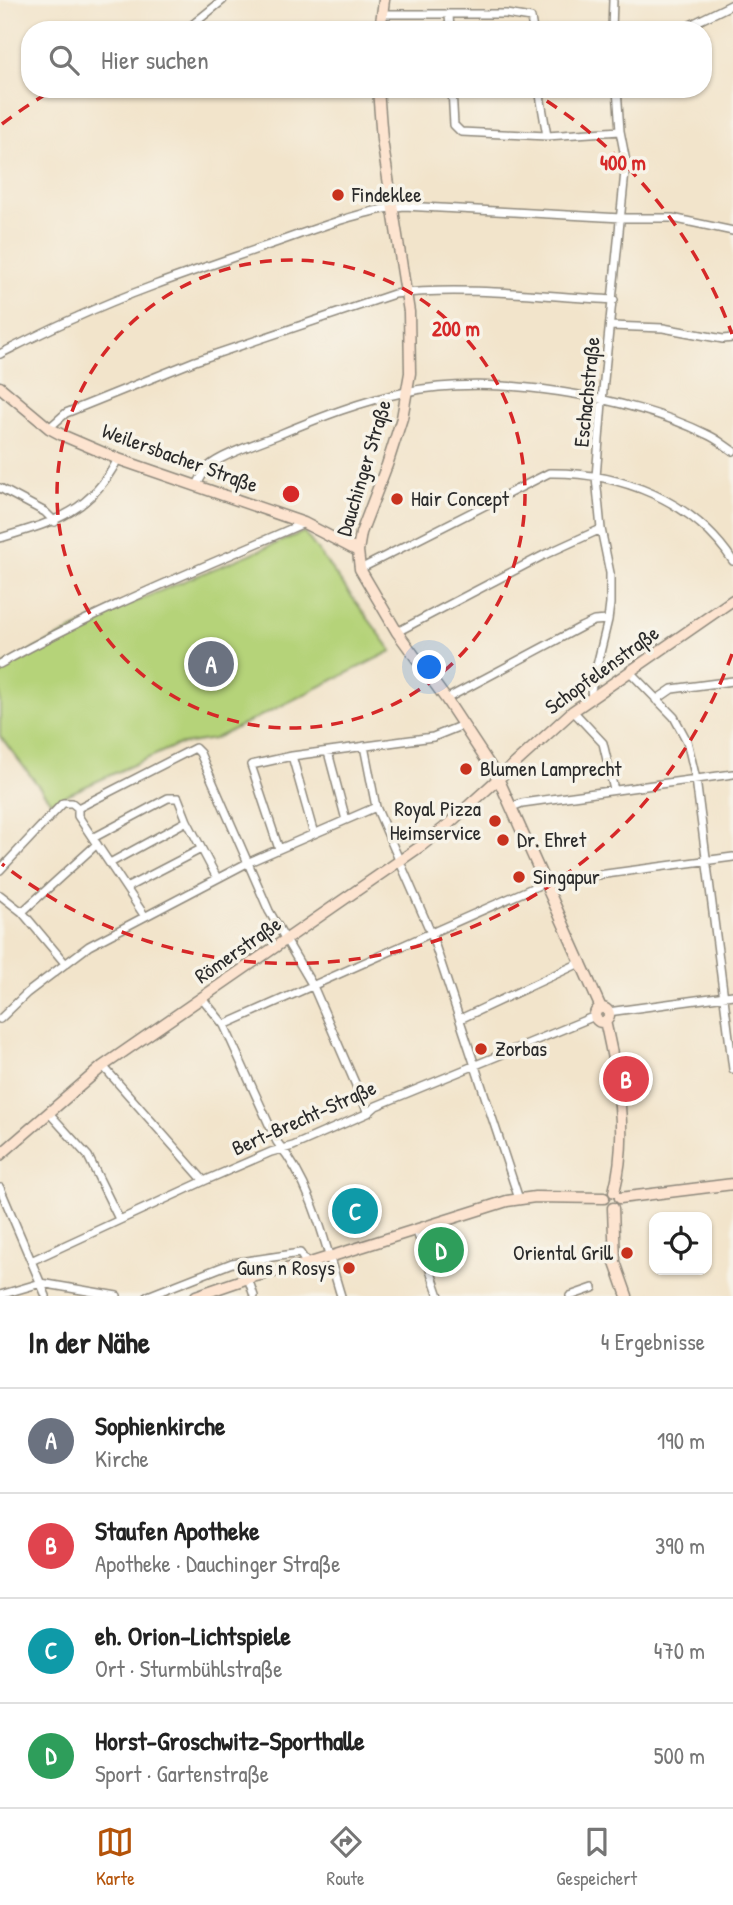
<!DOCTYPE html>
<html lang="de">
<meta charset="utf-8">
<style>
:root{--surface:#fff;--page:#f2f2f2;--text:#222;--muted:#767676;--line:#e0e0e0;--accent:#b45309}
body{margin:0;font-family:"Patrick Hand",sans-serif;background:var(--page);color:var(--text)}
.controls{position:absolute;right:21px;bottom:21px;display:grid;overflow:hidden;border-radius:14px;box-shadow:0 2px 5px #0004}
.controls button{width:63px;height:63px;display:grid;place-items:center;padding:0;border:0;border-bottom:2px solid var(--line);background:var(--surface);color:var(--text);font:35px sans-serif}
.you{position:absolute;left:430px;top:668px;width:24px;height:24px;margin:-18px;border:5px solid #fff;border-radius:50%;background:#1a73e8;box-shadow:0 0 0 10px #1a73e833}
.badge{display:grid;place-items:center;width:46px;height:46px;border-radius:50%;background:var(--accent);color:#fff;font-size:23px;font-weight:700}
.pin{position:absolute;translate:-50% -50%;border:4px solid #fff;box-shadow:0 2px 7px #0006}
.list{margin:0;padding:0;list-style:none}
h2{display:flex;justify-content:space-between;align-items:center;height:91px;margin:0;padding:0 28px;font-size:30px}
h2 small{font-size:23px;font-weight:400;color:var(--muted)}
.list li{display:grid;grid-template-columns:46px 1fr auto;gap:21px;align-items:center;box-sizing:border-box;height:105px;padding:0 28px;border-top:2px solid var(--line)}
.list b{display:block;font-size:26px;white-space:nowrap}
.list p{margin:0;font-size:23px;white-space:nowrap;color:var(--muted)}
.list em{font-size:23px;font-style:normal;color:var(--muted)}
.icon{flex:none;width:38px;height:38px;fill:none;stroke:currentColor;stroke-width:2;stroke-linecap:round;stroke-linejoin:round}
.map{position:relative;flex:none;width:733px;height:1296px;overflow:hidden}
.search{position:absolute;background:var(--surface);box-shadow:0 2px 5px #0004;left:21px;right:21px;top:21px;height:77px;display:flex;align-items:center;gap:18px;box-sizing:border-box;padding:0 24px;border-radius:28px;color:var(--muted);font-size:26px}
.sheet{height:511px;background:var(--surface)}
nav{display:flex;justify-content:space-around;align-items:center;box-sizing:border-box;height:98px;border-top:2px solid var(--line);background:var(--surface);font-size:19px;color:var(--muted)}
nav a{display:grid;justify-items:center;gap:4px}
nav .on{color:var(--accent)}
.map>svg:first-child{display:block}
.green{fill:#b5d379;stroke:#707f52;stroke-width:2}
.lines{fill:none;stroke-linecap:round;stroke-linejoin:round}
.street-casing{stroke:#8e887b;stroke-width:10}
.secondary-casing{stroke:#8e887b;stroke-width:13}
.street{stroke:#fff;stroke-width:7}
.secondary{stroke:#fde4d0;stroke-width:10}
.ring{fill:none;stroke:#d62828;stroke-width:3.5;stroke-dasharray:12 9}
.poi-dot{fill:#c8321e;stroke:#f7f3e8;stroke-width:2.5}
.labels{text-anchor:middle;stroke-width:7;stroke-linejoin:round;paint-order:stroke}
.poi-label{font-size:21px;fill:#2b2b2b;stroke:#f7f3e8;text-anchor:start}
.street-label{font-size:21px;fill:#2b2b2b;stroke:#f7f3e8}
.centre{fill:#d62828;stroke:#f7f3e8;stroke-width:3.5}
.ring-label{font-size:21px;text-anchor:middle;font-weight:bold;fill:#d62828;stroke:#f7f3e8;stroke-width:7;stroke-linejoin:round;paint-order:stroke}
</style>
<div class="map">
<svg width="733" height="1296" viewBox="0 0 733 1296">
<rect width="100%" height="100%" fill="#f7f3e8"/>
<filter id="ink" filterUnits="userSpaceOnUse"><feTurbulence type="fractalNoise" baseFrequency=".0143" numOctaves="2"/><feDisplacementMap in="SourceGraphic" scale="14" xChannelSelector="R" yChannelSelector="G"/><feConvolveMatrix kernelMatrix="1 2 1 2 8 2 1 2 1" color-interpolation-filters="sRGB"/></filter>
<filter id="wash" filterUnits="userSpaceOnUse"><feTurbulence type="fractalNoise" baseFrequency=".00686" numOctaves="4" result="noise"/><feDisplacementMap in="SourceGraphic" scale="28" xChannelSelector="R" yChannelSelector="G"/><feGaussianBlur stdDeviation="1.57" result="paint"/><feColorMatrix in="noise" values="0 0 0 0 0 0 0 0 0 0 0 0 0 0 0 0 0 1.4 0 .05"/><feComposite in="paint" operator="in"/></filter>
<g filter="url(#wash)">
<rect width="100%" height="100%" fill="#f2e4cb"/>
<path class="green" d="M 304,532 L 392,651 L 214,739 L 177,745 L 51,802 L 0,736 L 0,668 C 96,613 201,575 304,532 Z"/>
</g>
<g filter="url(#ink)">
<g class="lines">
<defs>
<path id="street" d="M 382,14 L 506,14 L 531,18 L 533,30
M 449,15 L 450,30
M 186,30 L 223,0
M 612,30 L 613,0
M 680,30 L 733,4
M 452,89 L 454,125 L 461,132 L 547,136 L 620,131
M 539,89 L 547,136
M 611,326 L 663,328 L 723,339 L 733,338
M 0,354 C 26,341 51,328 77,317 C 138,289 203,268 266,246 C 311,231 357,211 404,206 L 621,218 L 672,218 L 733,231
M 49,428 L 66,413 L 195,361 L 394,294 C 466,286 541,296 614,300
M 197,485 C 200,479 204,472 208,467 C 220,455 263,441 280,434 C 321,417 362,401 406,392 C 490,373 630,396 706,434 C 716,438 724,445 733,451
M 0,488 L 45,512 L 55,522
M 0,538 C 54,522 90,513 118,459
M 360,569 L 549,473 C 620,472 693,500 733,561
M 397,632 L 544,555 L 601,529
M 0,664 C 97,609 202,568 304,523
M 630,672 L 674,717 L 687,741 L 696,779 L 733,1069
M 592,697 L 591,690 L 608,620 L 610,604 L 610,573 L 601,529 L 596,477 L 603,390 L 626,162 L 620,131 L 617,89
M 446,699 L 581,627 L 594,621 L 608,620
M 656,700 L 672,689 L 733,681
M 573,711 L 603,743 L 614,790
M 364,746 L 376,807 L 431,933 L 519,1199
M 328,752 L 346,820
M 292,756 L 314,834
M 512,807 L 522,803 L 733,774
M 93,838 L 168,798 L 178,798 L 187,821 L 217,878
M 279,849 L 251,765 L 292,756 L 433,737 L 463,725
M 110,863 L 187,821
M 0,870 L 63,803 L 72,803 L 78,808
M 126,888 L 201,849
M 0,895 L 22,912 L 64,962
M 22,912 L 97,844
M 144,915 L 78,816 L 78,808 L 195,748 L 200,753 L 269,911 L 313,986 L 368,1113
M 202,998 L 224,1025 L 277,1142 C 313,1185 325,1244 341,1296
M 608,1012 L 733,995
M 0,1019 L 27,993 L 89,946 L 247,863 L 376,807
M 460,1019 L 582,962
M 224,1025 L 546,882 L 733,857
M 103,1066 L 204,1181
M 49,1113 L 88,1156 L 119,1219
M 0,1188 L 46,1296
M 416,1229 L 439,1296
M 31,1261 L 204,1181 L 271,1152 L 293,1146 L 368,1113 L 376,1106 L 595,1016
M 248,1278 L 254,1296
M 0,1295 L 41,1283 L 117,1296
M 148,1296 L 232,1263 L 300,1253 L 307,1264
M 570,1296 L 593,1288"/>
<path id="secondary" d="M 380,30 L 384,0
M 378,89 L 382,140 L 409,312 L 410,373 L 402,418 L 387,465 L 361,533 L 358,551 L 360,569 L 397,632 L 446,699 L 498,778 L 601,1008
M 0,387 L 49,428 L 64,436 L 118,459 L 304,523 L 358,551
M595 1015a7 7 0 1 1 14 0a7 7 0 1 1-14 0Z
M 605,1021 C 618,1078 629,1135 614,1192
M 0,1155 L 103,1066 L 421,846 L 444,828 L 573,711 L 733,600
M 620,1198 L 733,1184
M 613,1208 L 615,1262 L 627,1296
M 196,1296 L 248,1278 L 307,1264 L 507,1201 L 535,1197 L 604,1198"/>
</defs>
<use href="#street" class="street-casing"/>
<use href="#secondary" class="secondary-casing"/>
<use href="#street" class="street"/>
<use href="#secondary" class="secondary"/>
</g>
</g>
<g class="ring">
<circle cx="291" cy="494" r="234"/>
<path d="M732 654A469 469 0 0 1 2 864M2 124A469 469 0 0 1 53 90M226 30A469 469 0 0 1 356 30M529 90A469 469 0 0 1 732 334"/>
</g>
<g class="poi-dot">
<circle cx="338" cy="195" r="7"/>
<circle cx="397" cy="499" r="7"/>
<circle cx="466" cy="769" r="7"/>
<circle cx="495" cy="821" r="7"/>
<circle cx="503" cy="840" r="7"/>
<circle cx="519" cy="877" r="7"/>
<circle cx="481" cy="1049" r="7"/>
<circle cx="627" cy="1253" r="7"/>
<circle cx="349" cy="1268" r="7"/>
</g>
<g class="labels">
<g class="poi-label">
<text x="352" y="202">Findeklee</text>
<text x="411" y="506">Hair Concept</text>
<text x="480" y="776">Blumen Lamprecht</text>
<text x="481" y="816" text-anchor="end">Royal Pizza<tspan x="481" dy="24">Heimservice</tspan></text>
<text x="517" y="847">Dr. Ehret</text>
<text x="533" y="884">Singapur</text>
<text x="495" y="1056">Zorbas</text>
<text x="613" y="1260" text-anchor="end">Oriental Grill</text>
<text x="335" y="1275" text-anchor="end">Guns n Rosys</text>
</g>
<g class="street-label">
<text transform="translate(587 392) rotate(-84)" y="7">Eschachstraße</text>
<text transform="translate(180 458) rotate(20)" y="7">Weilersbacher Straße</text>
<text transform="translate(364 468) rotate(-73)" y="7">Dauchinger Straße</text>
<text transform="translate(602 670) rotate(-36)" y="7">Schopfelenstraße</text>
<text transform="translate(238 950) rotate(-35)" y="7">Römerstraße</text>
<text transform="translate(304 1118) rotate(-24)" y="7">Bert-Brecht-Straße</text>
</g>
</g>
<circle cx="291" cy="494" r="10" class="centre"/>
<g class="ring-label">
<text x="623" y="170">400 m</text>
<text x="456" y="336">200 m</text>
</g>
</svg>
<div class="controls">
<button><svg class="icon" aria-label="locate" viewBox="0 0 24 24"><circle cx="12" cy="12" r="6"/><path d="M12 2v4M12 18v4M2 12h4M18 12h4"/></svg></button>
</div>
<div class="you"></div>
<div class="pin badge" style="left:211px;top:664px;background:#6b7280">A</div>
<div class="pin badge" style="left:626px;top:1079px;background:#e0444e">B</div>
<div class="pin badge" style="left:355px;top:1211px;background:#0f9aa8">C</div>
<div class="pin badge" style="left:441px;top:1250px;background:#2e9e5b">D</div>
<div class="search"><svg class="icon" aria-label="search" viewBox="0 0 24 24"><circle cx="10" cy="10" r="6"/><path d="M15 15l6 6"/></svg>Hier suchen</div>
</div>
<section class="sheet">
<h2>In der Nähe<small>4 Ergebnisse</small></h2>
<ul class="list">
<li><span class="badge" style="background:#6b7280">A</span><div><b>Sophienkirche</b><p>Kirche</p></div><em>190 m</em></li>
<li><span class="badge" style="background:#e0444e">B</span><div><b>Staufen Apotheke</b><p>Apotheke · Dauchinger Straße</p></div><em>390 m</em></li>
<li><span class="badge" style="background:#0f9aa8">C</span><div><b>eh. Orion-Lichtspiele</b><p>Ort · Sturmbühlstraße</p></div><em>470 m</em></li>
<li><span class="badge" style="background:#2e9e5b">D</span><div><b>Horst-Groschwitz-Sporthalle</b><p>Sport · Gartenstraße</p></div><em>500 m</em></li>
</ul>
</section>
<nav>
<a class="on"><svg class="icon" aria-label="map" viewBox="0 0 24 24"><path d="M3 6l6-2 6 2 6-2v14l-6 2-6-2-6 2zM9 4v14M15 6v14"/></svg>Karte</a>
<a><svg class="icon" aria-label="directions" viewBox="0 0 24 24"><path d="M12 3l9 9-9 9-9-9zM9 14v-3h6M13 9l2 2-2 2"/></svg>Route</a>
<a><svg class="icon" aria-label="saved" viewBox="0 0 24 24"><path d="M7 4h10v16l-5-4-5 4z"/></svg>Gespeichert</a>
</nav>
